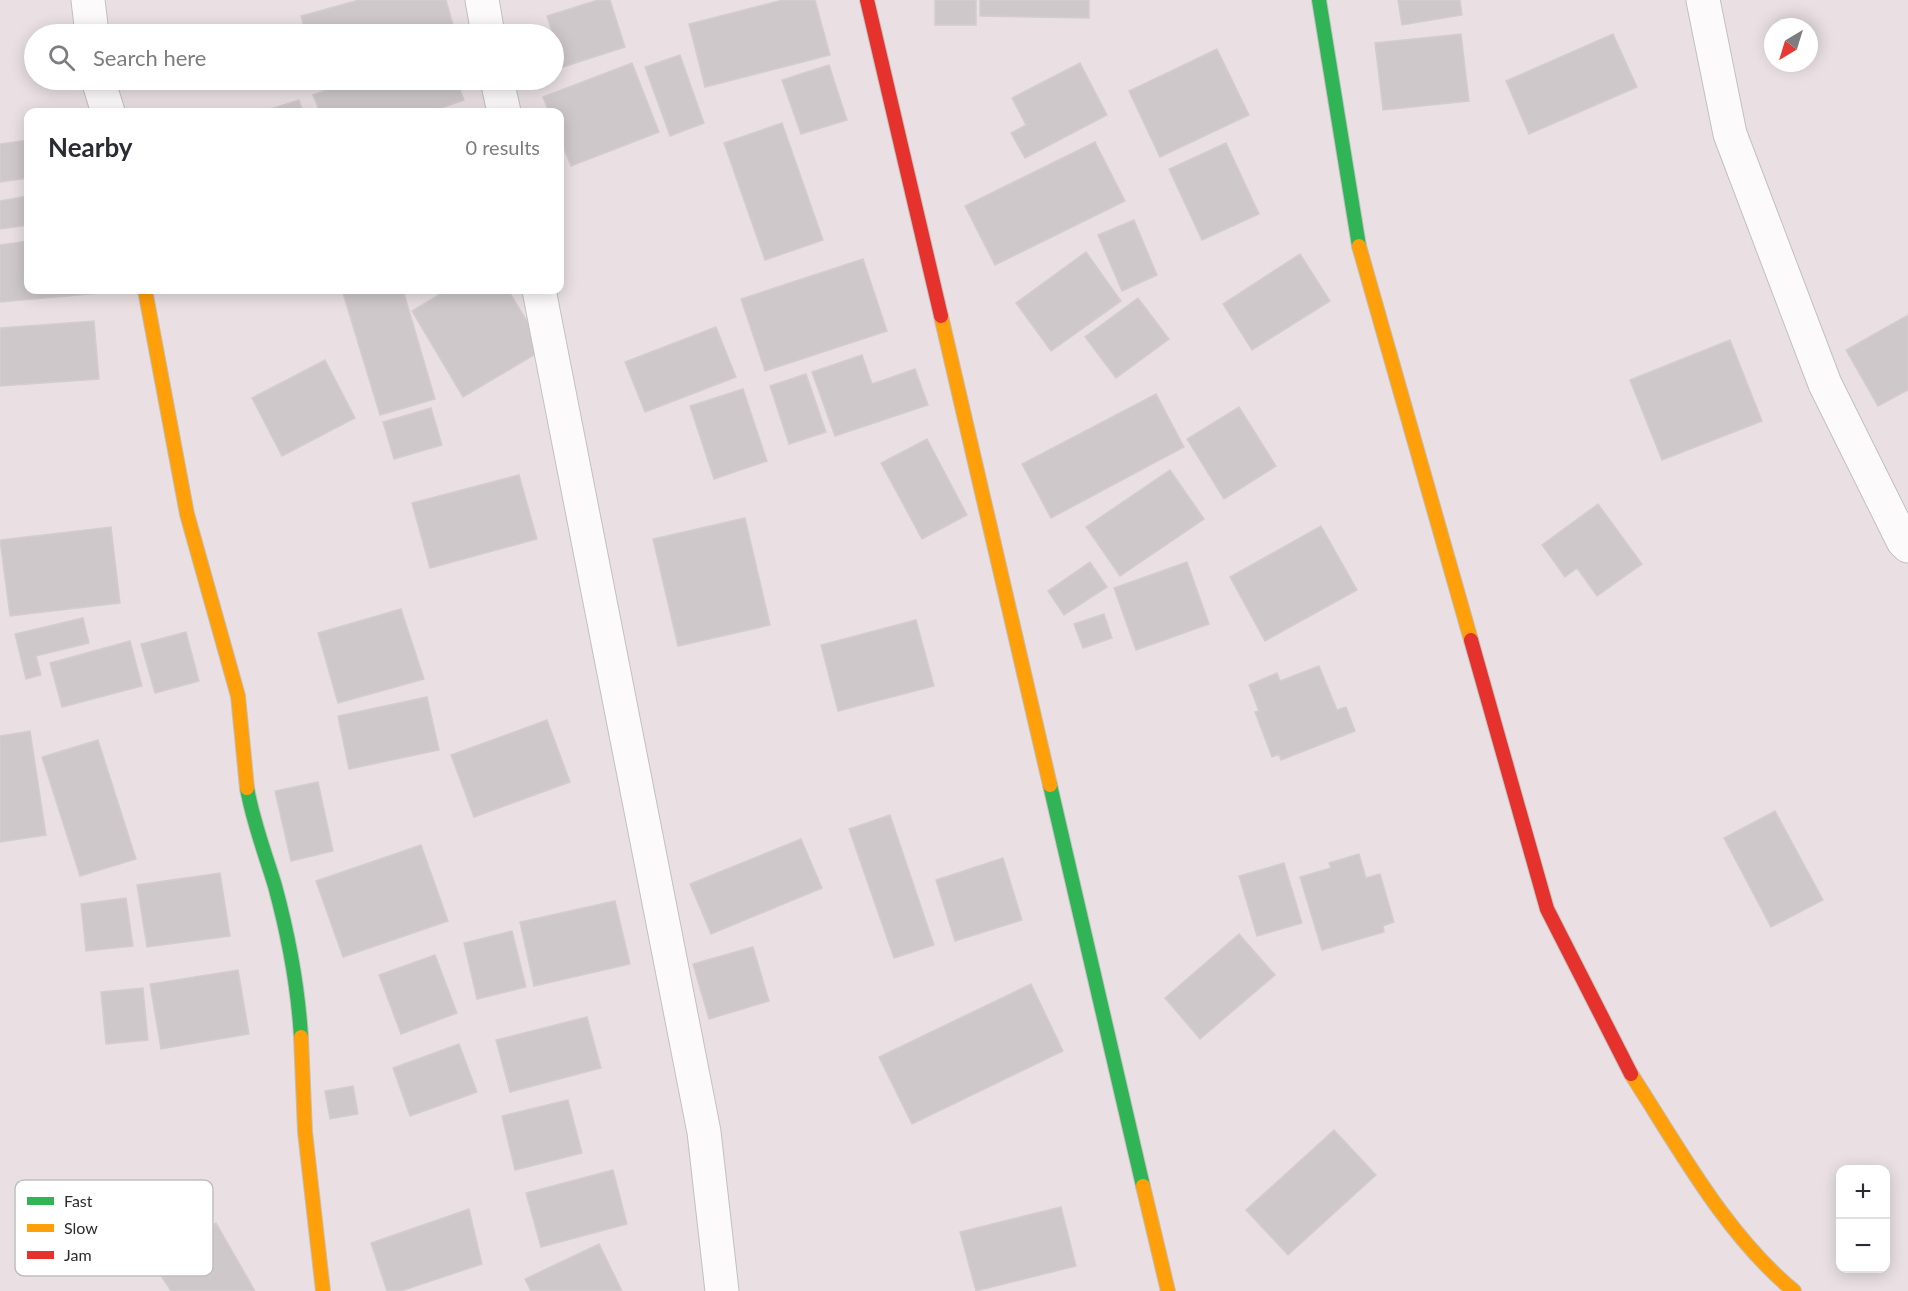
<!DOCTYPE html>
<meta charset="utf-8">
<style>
:root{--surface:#fff;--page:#f2f2f3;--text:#2b2b33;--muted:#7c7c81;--line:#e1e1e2}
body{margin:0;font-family:Lato,sans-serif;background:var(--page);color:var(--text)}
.controls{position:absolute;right:18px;bottom:18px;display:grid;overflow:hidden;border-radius:12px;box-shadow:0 3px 15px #0003}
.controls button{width:54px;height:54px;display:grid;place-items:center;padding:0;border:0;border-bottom:2px solid var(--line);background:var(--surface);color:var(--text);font:30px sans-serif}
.compass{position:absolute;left:1764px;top:18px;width:54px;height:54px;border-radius:50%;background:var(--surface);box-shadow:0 3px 15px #0003;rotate:218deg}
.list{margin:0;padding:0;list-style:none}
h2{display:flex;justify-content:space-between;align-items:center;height:78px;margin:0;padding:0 24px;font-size:26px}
h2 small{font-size:20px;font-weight:400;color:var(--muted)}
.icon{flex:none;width:33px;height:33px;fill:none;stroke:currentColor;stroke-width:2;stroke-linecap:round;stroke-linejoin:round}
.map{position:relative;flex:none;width:1908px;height:1291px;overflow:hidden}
.search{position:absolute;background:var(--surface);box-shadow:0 3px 15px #0003;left:24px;top:24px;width:540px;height:66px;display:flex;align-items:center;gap:15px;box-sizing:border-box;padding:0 21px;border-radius:33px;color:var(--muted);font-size:22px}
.panel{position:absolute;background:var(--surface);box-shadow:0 3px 15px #0003;left:24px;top:108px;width:540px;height:186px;border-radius:12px}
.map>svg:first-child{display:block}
.building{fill:#cfc8ca;stroke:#d4cdcf;stroke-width:1.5}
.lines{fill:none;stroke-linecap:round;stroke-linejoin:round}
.street-casing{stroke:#c1c0c1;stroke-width:35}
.fast-casing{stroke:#c1c0c1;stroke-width:16}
.slow-casing{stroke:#c1c0c1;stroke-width:16}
.jam-casing{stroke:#c1c0c1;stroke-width:16}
.street{stroke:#fcfafb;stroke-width:33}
.fast{stroke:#30b455;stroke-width:14}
.slow{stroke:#ff9f0a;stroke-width:14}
.jam{stroke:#e5322d;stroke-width:14}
.key{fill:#fff;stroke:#bfbfbf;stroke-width:1.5}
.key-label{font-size:16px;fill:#2b2b2b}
</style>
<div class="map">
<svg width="1908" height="1291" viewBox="0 0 1908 1291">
<rect width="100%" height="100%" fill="#eae0e3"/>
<path class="building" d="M 359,0 L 446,0 L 455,32 L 446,34 L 306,34 L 301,16 Z
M 598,0 L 610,0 L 625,47 L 563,67 L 547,16 Z
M 783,0 L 815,0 L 830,55 L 705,87 L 689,24 Z
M 935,0 L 976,0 L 976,25 L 935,25 Z
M 980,0 L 1089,0 L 1089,18 L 980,16 Z
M 1398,0 L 1460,0 L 1462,15 L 1402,25 Z
M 1461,34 L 1469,101 L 1383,110 L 1375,43 Z
M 1613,34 L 1637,87 L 1529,134 L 1506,81 Z
M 1217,49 L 1249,115 L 1160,157 L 1129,91 Z
M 680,55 L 704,123 L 670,136 L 645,67 Z
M 632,63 L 659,132 L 571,166 L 560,138 L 560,112 L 549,112 L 543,97 Z
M 1080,63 L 1107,115 L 1025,158 L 1011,133 L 1026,125 L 1012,98 Z
M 829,65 L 847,120 L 801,134 L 782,80 Z
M 355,80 L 456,80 L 464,100 L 430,112 L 320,112 L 313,95 Z
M 299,100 L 303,112 L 261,112 Z
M 782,123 L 823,240 L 765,260 L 724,143 Z
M 28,140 L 28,178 L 0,182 L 0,144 Z
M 1095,142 L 1125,201 L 995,265 L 965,206 Z
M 1226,143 L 1259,214 L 1202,240 L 1169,169 Z
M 28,196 L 28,225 L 0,229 L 0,201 Z
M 1134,220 L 1157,275 L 1122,291 L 1098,235 Z
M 28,241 L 28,290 L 123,291 L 0,302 L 0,245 Z
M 1086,252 L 1121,301 L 1051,351 L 1016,303 Z
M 1300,254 L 1330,301 L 1252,350 L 1223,304 Z
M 863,259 L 887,331 L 765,371 L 741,299 Z
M 357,290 L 403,290 L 435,399 L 380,415 L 343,293 Z
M 447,290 L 508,290 L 544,349 L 463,397 L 412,311 Z
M 1138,298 L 1169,339 L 1116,378 L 1085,337 Z
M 1908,315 L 1908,390 L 1878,406 L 1846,350 Z
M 94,321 L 99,379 L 0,386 L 0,328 Z
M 716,327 L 736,377 L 645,412 L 625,362 Z
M 1730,340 L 1762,421 L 1662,460 L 1630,380 Z
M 862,355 L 872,384 L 915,369 L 928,405 L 835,436 L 812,372 Z
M 325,360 L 355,418 L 282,456 L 252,398 Z
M 806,374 L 826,432 L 789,444 L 770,386 Z
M 743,389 L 767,461 L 714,479 L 690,406 Z
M 1156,394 L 1184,447 L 1051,518 L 1022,464 Z
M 1239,407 L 1276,466 L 1224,499 L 1187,439 Z
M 431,408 L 442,445 L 394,459 L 383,422 Z
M 927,439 L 967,515 L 922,539 L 881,463 Z
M 1170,470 L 1204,519 L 1120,576 L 1086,527 Z
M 519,475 L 537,539 L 430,568 L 412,503 Z
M 1598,504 L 1642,564 L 1597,596 L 1577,568 L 1565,577 L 1542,545 Z
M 745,518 L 770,625 L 678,646 L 653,539 Z
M 1321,526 L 1357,590 L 1265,641 L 1230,577 Z
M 111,527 L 120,603 L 10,616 L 0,540 Z
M 1090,562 L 1107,587 L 1064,615 L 1048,591 Z
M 1187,562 L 1209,624 L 1136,650 L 1114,588 Z
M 401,609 L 424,679 L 338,703 L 318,633 Z
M 1104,614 L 1112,638 L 1083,648 L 1074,624 Z
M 83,618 L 89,643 L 36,656 L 41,675 L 26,679 L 15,634 Z
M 916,620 L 934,686 L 838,711 L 821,645 Z
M 186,632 L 199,681 L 155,693 L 141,644 Z
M 130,641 L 142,686 L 62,707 L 50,663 Z
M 1319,666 L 1337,710 L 1346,707 L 1355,731 L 1281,760 L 1279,754 L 1272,757 L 1255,712 L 1259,711 L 1249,685 L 1277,673 L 1280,681 Z
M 427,697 L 439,750 L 349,769 L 338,716 Z
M 547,720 L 570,782 L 474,817 L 451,755 Z
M 30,731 L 46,835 L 0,842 L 0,736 Z
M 98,740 L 136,859 L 80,876 L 42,757 Z
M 318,782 L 333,851 L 291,861 L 275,791 Z
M 1775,811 L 1823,900 L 1771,927 L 1724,838 Z
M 890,815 L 934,945 L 894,958 L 849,829 Z
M 801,839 L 822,888 L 711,934 L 690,884 Z
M 421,845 L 448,921 L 343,957 L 316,881 Z
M 1359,854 L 1366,878 L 1380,874 L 1394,922 L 1383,926 L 1384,932 L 1322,950 L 1300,877 L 1331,868 L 1329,863 Z
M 1003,858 L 1022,920 L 955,941 L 936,880 Z
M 1284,863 L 1302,923 L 1257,936 L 1239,876 Z
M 220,873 L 230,936 L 147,947 L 137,885 Z
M 126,898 L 133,946 L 86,951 L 81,904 Z
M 615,901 L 630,964 L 534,986 L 520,922 Z
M 512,931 L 526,987 L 477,999 L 464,943 Z
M 1239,934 L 1275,975 L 1200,1039 L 1165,998 Z
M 753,947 L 769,1001 L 709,1019 L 693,964 Z
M 435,955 L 457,1013 L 401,1034 L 379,975 Z
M 238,970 L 249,1034 L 161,1049 L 150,984 Z
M 1031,984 L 1063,1051 L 912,1124 L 879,1057 Z
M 143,988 L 148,1040 L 106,1044 L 101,992 Z
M 587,1017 L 601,1068 L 510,1092 L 496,1040 Z
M 459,1044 L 477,1092 L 410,1116 L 393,1068 Z
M 353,1086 L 358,1114 L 330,1119 L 325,1091 Z
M 568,1100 L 582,1153 L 515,1170 L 502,1116 Z
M 1334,1130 L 1376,1175 L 1288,1255 L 1246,1210 Z
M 613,1170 L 627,1224 L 541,1247 L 526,1193 Z
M 1061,1207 L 1076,1266 L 976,1291 L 960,1232 Z
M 469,1209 L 482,1264 L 401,1291 L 387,1291 L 371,1243 Z
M 216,1223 L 255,1291 L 171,1291 L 152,1262 Z
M 599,1244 L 622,1291 L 531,1291 L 525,1279 Z"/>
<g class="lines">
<defs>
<path id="street" d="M 88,0 L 92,34
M 482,0 L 488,34
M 1703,0 L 1730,134 L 1825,384 L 1903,541 L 1908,546
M 98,80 L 108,112
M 497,80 L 504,112
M 539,290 L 704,1132 L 722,1291"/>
<path id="fast" d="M 1319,0 L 1359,246
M 1050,785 L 1143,1186
M 247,788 C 253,822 265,853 275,886 C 288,934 298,987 301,1037"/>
<path id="slow" d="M 1359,246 L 1471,640
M 145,290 L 187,514 L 238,696 L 247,788
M 941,316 L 1050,785
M 301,1037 L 305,1132 L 323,1291
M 1631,1074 C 1679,1148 1725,1234 1794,1291
M 1143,1186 L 1168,1291"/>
<path id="jam" d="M 867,0 L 941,316
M 1471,640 L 1547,909 L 1631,1074"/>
</defs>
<use href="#street" class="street-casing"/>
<use href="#fast" class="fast-casing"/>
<use href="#slow" class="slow-casing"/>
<use href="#jam" class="jam-casing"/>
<use href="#street" class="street"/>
<use href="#fast" class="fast"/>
<use href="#slow" class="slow"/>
<use href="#jam" class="jam"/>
</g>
<rect x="15" y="1180" width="198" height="96" rx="9" class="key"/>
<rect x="27" y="1197" width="27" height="8" fill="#30b455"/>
<rect x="27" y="1224" width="27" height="8" fill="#ff9f0a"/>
<rect x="27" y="1251" width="27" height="8" fill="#e5322d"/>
<g class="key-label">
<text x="64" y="1207">Fast</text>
<text x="64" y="1234">Slow</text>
<text x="64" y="1261">Jam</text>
</g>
</svg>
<div class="controls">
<button>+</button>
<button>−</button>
</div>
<svg class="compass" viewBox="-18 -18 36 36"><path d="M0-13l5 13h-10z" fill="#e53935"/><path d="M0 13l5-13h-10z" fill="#7c7c81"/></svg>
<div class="search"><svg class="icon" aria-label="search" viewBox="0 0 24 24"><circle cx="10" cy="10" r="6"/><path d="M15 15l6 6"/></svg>Search here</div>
<section class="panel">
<h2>Nearby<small>0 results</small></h2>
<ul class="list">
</ul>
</section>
</div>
